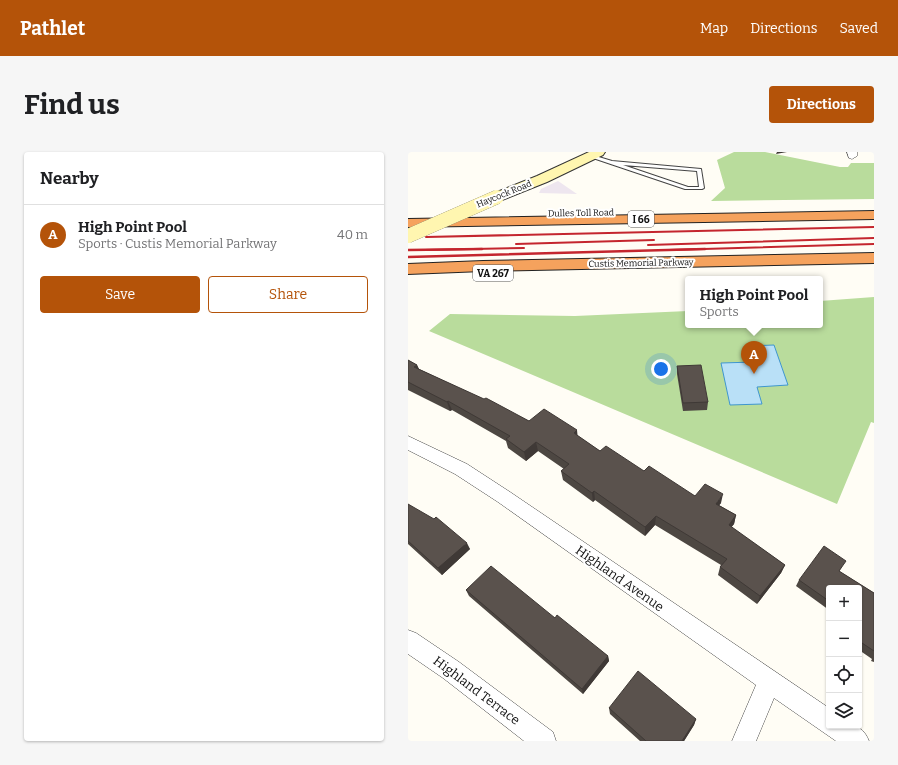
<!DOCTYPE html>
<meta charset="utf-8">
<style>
:root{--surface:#fff;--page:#f6f6f6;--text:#202124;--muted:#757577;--line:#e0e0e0;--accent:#b45309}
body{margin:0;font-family:Bitter,serif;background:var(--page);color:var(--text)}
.controls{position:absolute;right:12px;bottom:12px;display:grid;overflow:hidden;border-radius:4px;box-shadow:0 1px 3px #0004}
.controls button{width:36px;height:36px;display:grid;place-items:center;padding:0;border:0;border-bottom:1px solid var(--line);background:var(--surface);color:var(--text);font:20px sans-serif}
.you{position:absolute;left:253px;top:217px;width:14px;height:14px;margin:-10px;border:3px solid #fff;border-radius:50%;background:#1a73e8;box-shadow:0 0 0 6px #1a73e833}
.badge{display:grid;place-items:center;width:26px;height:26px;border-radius:50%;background:var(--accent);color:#fff;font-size:13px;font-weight:700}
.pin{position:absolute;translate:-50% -33px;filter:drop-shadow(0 1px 2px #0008)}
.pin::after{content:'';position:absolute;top:21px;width:14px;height:12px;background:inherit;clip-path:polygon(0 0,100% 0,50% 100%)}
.popup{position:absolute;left:277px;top:124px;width:138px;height:52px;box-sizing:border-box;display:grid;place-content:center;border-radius:4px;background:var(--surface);filter:drop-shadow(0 1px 3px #0005);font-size:13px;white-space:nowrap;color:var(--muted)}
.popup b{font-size:15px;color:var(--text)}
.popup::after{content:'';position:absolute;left:50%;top:100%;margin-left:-8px;border:8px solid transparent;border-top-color:var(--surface)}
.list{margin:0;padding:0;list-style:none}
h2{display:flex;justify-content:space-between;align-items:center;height:52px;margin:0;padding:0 16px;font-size:17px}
h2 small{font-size:13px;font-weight:400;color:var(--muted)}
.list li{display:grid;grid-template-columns:26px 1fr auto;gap:12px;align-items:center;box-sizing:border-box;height:60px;padding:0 16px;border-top:1px solid var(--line)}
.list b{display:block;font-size:15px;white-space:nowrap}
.list p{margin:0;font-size:13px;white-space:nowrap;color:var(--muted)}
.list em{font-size:13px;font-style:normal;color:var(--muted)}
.actions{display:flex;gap:8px;padding:12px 16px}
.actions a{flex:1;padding:9px 0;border:1px solid var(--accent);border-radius:4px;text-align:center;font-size:14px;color:var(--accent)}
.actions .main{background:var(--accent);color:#fff}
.icon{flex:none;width:22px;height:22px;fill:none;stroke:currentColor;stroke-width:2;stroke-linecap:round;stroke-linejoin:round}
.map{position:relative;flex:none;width:466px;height:589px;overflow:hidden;border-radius:4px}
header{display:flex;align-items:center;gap:24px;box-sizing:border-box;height:56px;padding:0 20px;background:var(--accent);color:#fff}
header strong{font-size:19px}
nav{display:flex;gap:22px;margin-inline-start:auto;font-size:14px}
.intro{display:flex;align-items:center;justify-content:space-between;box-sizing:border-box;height:96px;padding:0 24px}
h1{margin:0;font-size:28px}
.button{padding:10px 18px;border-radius:4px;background:var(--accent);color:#fff;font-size:14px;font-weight:700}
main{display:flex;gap:24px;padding:0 24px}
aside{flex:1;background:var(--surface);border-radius:4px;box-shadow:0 1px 3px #0004}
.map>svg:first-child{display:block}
.industrial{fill:#eee6ef}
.forest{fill:#b9dc9c}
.water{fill:#b9e0f7;stroke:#3f96cf}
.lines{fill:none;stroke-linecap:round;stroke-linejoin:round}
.lane-casing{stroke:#444;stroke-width:2}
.street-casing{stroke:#444;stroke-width:1}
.secondary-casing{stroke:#333;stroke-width:2}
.highway-casing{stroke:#222;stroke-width:2}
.lane{fill:#fff;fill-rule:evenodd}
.street{fill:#fff;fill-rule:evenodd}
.secondary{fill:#fff6b0;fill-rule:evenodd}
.highway{fill:#f5a25d;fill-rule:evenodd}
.rail-far1{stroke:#c4262e;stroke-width:2}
.rail{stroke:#c4262e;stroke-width:2.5}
.secondary-bridge-casing{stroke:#333;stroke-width:14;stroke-linecap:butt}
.secondary-bridge{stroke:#fff6b0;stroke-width:14}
.wall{fill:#4d4742}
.shaded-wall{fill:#3f3936}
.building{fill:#5a524d;stroke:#3f3936}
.labels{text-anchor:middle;stroke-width:4;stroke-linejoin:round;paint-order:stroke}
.far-street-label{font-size:9px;fill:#111;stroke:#fff}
.shield{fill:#fff;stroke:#585858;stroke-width:1}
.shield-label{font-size:10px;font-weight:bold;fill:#111}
.near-street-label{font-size:13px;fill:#111;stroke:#fff}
</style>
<header>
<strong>Pathlet</strong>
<nav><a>Map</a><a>Directions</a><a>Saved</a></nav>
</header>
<div class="intro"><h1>Find us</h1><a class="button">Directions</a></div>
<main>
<aside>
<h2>Nearby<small></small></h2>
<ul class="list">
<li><span class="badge">A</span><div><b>High Point Pool</b><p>Sports · Custis Memorial Parkway</p></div><em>40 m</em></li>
</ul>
<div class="actions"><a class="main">Save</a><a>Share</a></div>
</aside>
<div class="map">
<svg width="466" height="589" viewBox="0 0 466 589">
<rect width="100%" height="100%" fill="#fffdf5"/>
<path class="industrial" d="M 150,29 L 153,31 L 169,42 L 131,41 L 133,37 Z"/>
<path class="forest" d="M 326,0 L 357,0 L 432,15 L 440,15 L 443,11 L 466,11 L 466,47 L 303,49 L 317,36 L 309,8 Z
M 466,145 L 466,271 L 463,270 L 429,352 L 21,179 L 42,162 L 167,164 L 280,159 L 280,173 L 412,173 L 412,149 Z"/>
<path class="water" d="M 366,193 L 380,233 L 349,235 L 354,252 L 322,253 L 313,211 L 346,210 L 341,194 Z"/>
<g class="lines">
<defs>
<path id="lane" d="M 184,3 L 204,9 L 293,17 L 296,36 L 294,37 L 277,37 L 182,5 L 182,4 ZM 215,13 L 289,19 L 291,35 L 280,35 Z"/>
<path id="street" d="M 439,0 L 449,0 L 449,4 L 444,7 L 441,6 Z
M 0,284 L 59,312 L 102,340 L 421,556 L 421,574 C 440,574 453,569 461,589 L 428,589 L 366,546 L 348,589 L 324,589 L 348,533 L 90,350 L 47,322 L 0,298 Z
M 0,478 L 8,481 L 51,510 L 145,580 L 148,589 L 116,589 L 35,526 L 0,502 Z"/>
<path id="secondary" d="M 181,0 L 197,0 L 195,3 L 139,30 L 94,48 L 84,48 L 82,45 L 84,42 L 129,24 Z"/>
<path id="highway" d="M 466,59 L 466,67 L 0,75 L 0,67 Z
M 466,101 L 466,111 L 75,119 L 0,122 L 0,112 L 75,109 Z"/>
</defs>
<use href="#lane" class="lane-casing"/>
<use href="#street" class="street-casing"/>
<use href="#secondary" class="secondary-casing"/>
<use href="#highway" class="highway-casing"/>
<use href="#lane" class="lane"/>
<use href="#street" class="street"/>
<use href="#secondary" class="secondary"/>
<use href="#highway" class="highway"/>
<path class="rail-far1" d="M 18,85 L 466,75
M 108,92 L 246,88
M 240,93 L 466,86
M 16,98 L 116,96
M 261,98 L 466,92"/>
<path class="rail" d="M 0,98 L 74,97
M 0,105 L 297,97"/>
<defs>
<path id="secondary-bridge" d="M 0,84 L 89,45"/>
</defs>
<use href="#secondary-bridge" class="secondary-bridge-casing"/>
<use href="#secondary-bridge" class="secondary-bridge"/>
</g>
<path class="wall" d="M 0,208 L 9,213 L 11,217 L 121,269 L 170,284 L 192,299 L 236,319 L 287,344 L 313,351 L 311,353 L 328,363 L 326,372 L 323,375 L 377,413 L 373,421 L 349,452 L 310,423 L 312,415 L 313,413 L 247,373 L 237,384 L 187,348 L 185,350 L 155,328 L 153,319 L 156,317 L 130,299 L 118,309 L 100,296 L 98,289 L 44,258 L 42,259 L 0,238 Z
M 269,214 L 300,250 L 299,258 L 275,259 L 269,222 Z
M 0,352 L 62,397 L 34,423 L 0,392 Z
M 434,415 L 431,419 L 466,441 L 466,510 L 463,509 L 464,507 L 451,498 L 451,436 L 421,436 L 421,458 L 388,434 L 391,428 Z
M 58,438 L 147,466 L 200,504 L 201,509 L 175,542 L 61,444 Z
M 421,471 L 421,477 L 418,475 Z
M 201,556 L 288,567 L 286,573 L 276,589 L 232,589 L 202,562 Z"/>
<path class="shaded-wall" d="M 369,0 L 379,0 L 368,2 Z
M 9,213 L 13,222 L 6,215 Z
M 40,249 L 44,258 L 42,259 L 39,250 Z
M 169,278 L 170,288 L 166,281 Z
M 128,290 L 130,299 L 118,309 L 116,300 Z
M 186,339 L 187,348 L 185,350 L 184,341 Z
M 315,342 L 313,351 L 306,360 L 308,352 Z
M 328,363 L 326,372 L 319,381 L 321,373 Z
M 248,364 L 247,373 L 237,384 L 237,375 Z
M 59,391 L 62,397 L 34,423 L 30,416 Z
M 377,413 L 373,421 L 349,452 L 352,444 Z
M 200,504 L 201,509 L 175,542 L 174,537 Z
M 288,567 L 286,573 L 276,589 L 274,589 Z"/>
<path class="building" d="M 0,208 L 9,213 L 6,215 L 76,247 L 78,246 L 121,269 L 136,257 L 169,278 L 166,281 L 192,299 L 198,294 L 236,319 L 241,314 L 287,344 L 297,332 L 315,342 L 308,352 L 328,363 L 321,373 L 377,413 L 352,444 L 312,415 L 319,407 L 248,364 L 237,375 L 186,339 L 184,341 L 153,319 L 161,312 L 128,290 L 116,300 L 98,287 L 102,284 L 40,249 L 39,250 L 0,230 Z
M 293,213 L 300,250 L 275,251 L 269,214 Z
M 0,352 L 26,367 L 28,365 L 59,391 L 30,416 L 0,389 Z
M 416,394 L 438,409 L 431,419 L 466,441 L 466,499 L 451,489 L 451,436 L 421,436 L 421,449 L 391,428 Z
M 83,414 L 147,466 L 149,463 L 200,504 L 174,537 L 58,438 Z
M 230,519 L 288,567 L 274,589 L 238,589 L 201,556 Z"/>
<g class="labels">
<g class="far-street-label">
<text transform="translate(96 42) rotate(-22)" y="3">Haycock Road</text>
<text transform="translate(173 61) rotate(-1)" y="3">Dulles Toll Road</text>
<text transform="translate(233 111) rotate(-1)" y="3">Custis Memorial Parkway</text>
</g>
<g class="shield">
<rect x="220" y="59" width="26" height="16" rx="3"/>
<rect x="65" y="113" width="40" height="16" rx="3"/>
</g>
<g class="shield-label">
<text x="233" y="71">I 66</text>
<text x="85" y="125">VA 267</text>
</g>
<g class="near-street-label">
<text transform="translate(212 426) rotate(35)" y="5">Highland Avenue</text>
<text transform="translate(69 538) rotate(37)" y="5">Highland Terrace</text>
</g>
</g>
</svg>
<div class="controls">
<button>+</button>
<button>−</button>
<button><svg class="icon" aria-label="locate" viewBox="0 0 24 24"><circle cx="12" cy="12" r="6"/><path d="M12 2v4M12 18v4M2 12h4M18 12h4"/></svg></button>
<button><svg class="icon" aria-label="layers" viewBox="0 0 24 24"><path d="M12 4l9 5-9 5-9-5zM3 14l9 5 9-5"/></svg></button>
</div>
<div class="you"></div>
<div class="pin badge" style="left:346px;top:222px">A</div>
<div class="popup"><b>High Point Pool</b>Sports</div>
</div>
</main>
